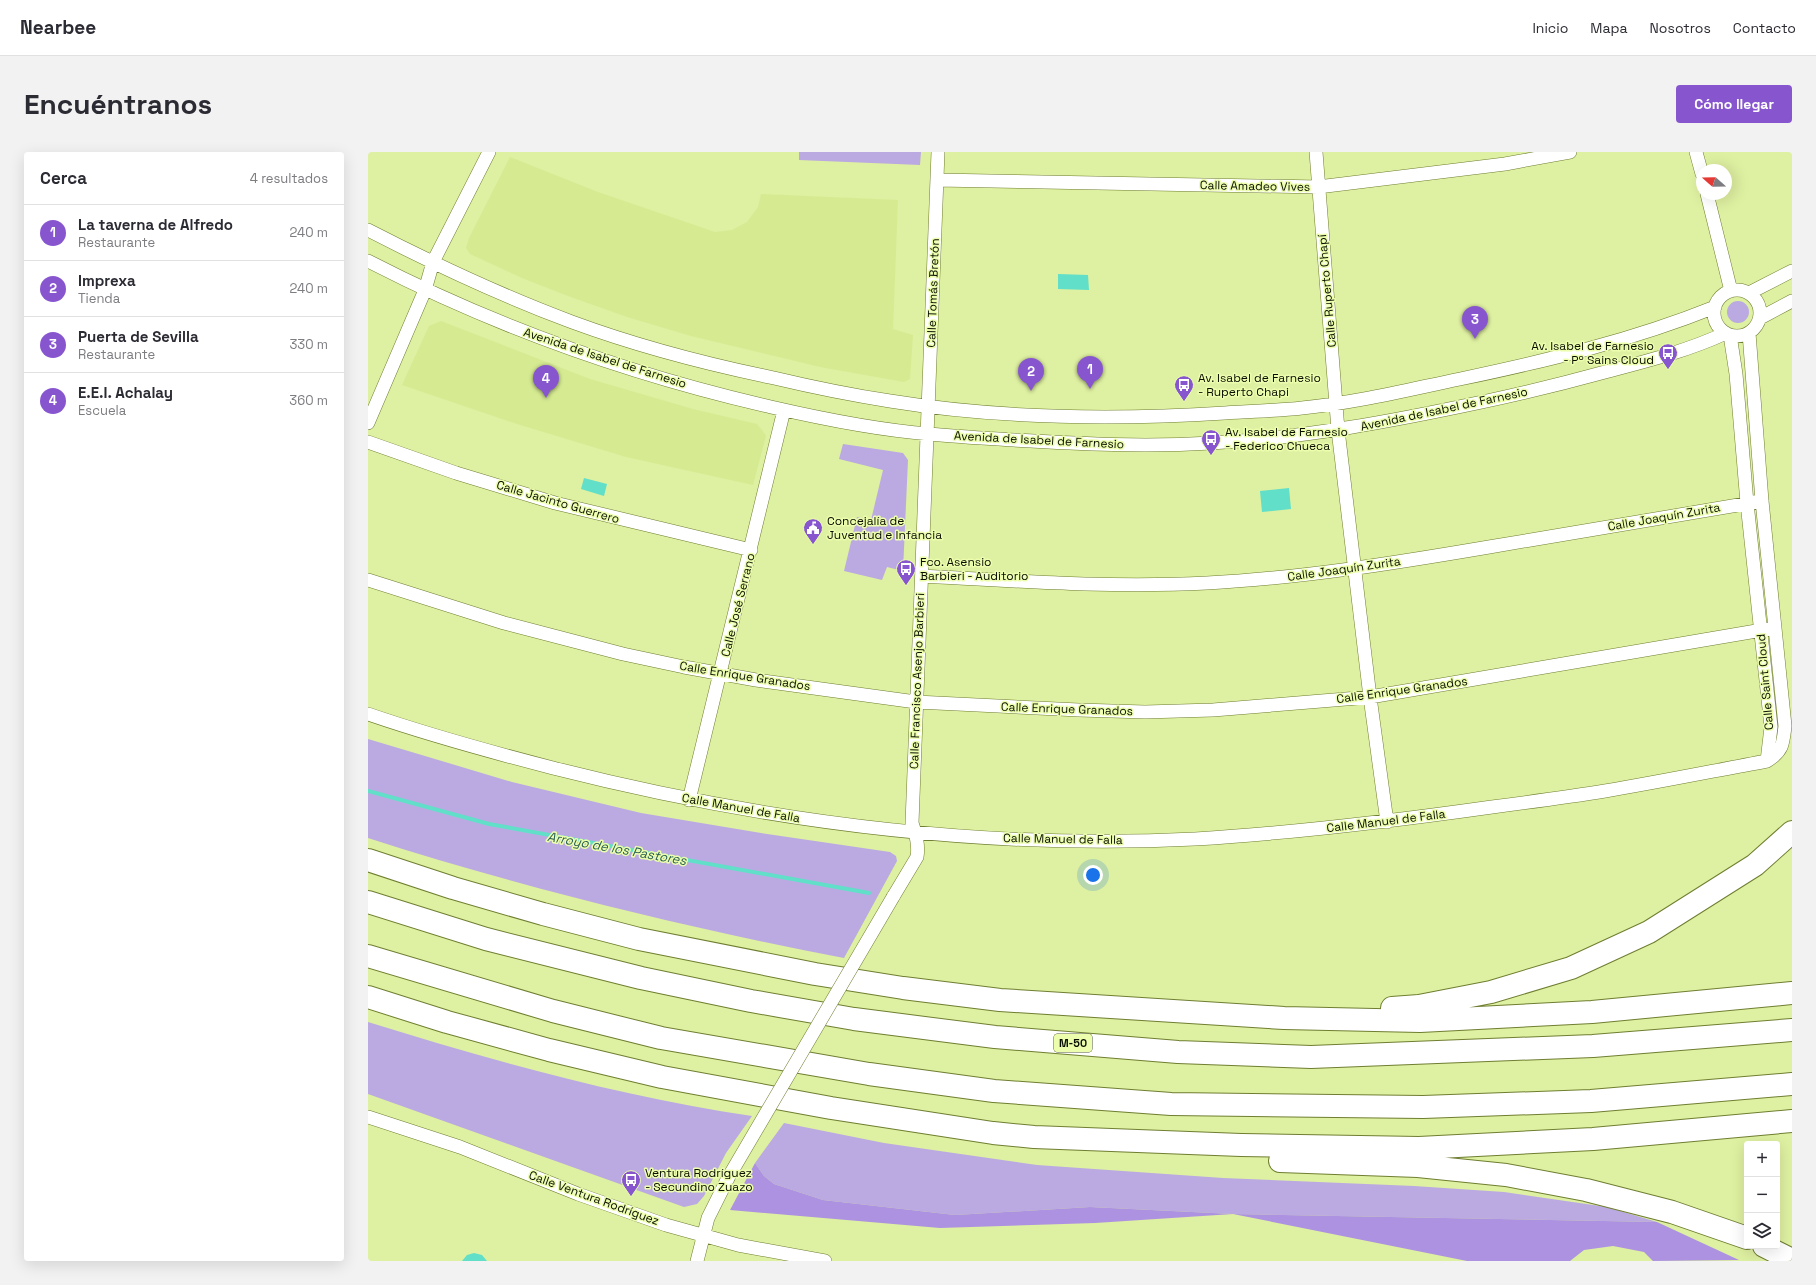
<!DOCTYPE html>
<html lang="es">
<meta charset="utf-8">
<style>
:root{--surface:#fff;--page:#f2f2f3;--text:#2b2b33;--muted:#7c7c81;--line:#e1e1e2;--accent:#8756cf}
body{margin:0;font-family:"Space Grotesk",sans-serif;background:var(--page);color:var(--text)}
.controls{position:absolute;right:12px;bottom:12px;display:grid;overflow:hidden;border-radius:4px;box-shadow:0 4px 16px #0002}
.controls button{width:36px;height:36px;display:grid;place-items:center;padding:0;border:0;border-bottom:1px solid var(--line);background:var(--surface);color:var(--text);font:20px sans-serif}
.compass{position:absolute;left:1328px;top:12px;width:36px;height:36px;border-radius:50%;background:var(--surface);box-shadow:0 4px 16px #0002;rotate:290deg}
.you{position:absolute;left:725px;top:723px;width:14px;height:14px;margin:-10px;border:3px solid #fff;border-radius:50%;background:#1a73e8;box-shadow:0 0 0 6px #1a73e833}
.badge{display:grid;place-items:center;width:26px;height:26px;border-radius:50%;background:var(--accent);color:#fff;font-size:13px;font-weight:700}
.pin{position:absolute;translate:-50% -33px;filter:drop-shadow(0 1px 2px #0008)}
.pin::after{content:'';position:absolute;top:21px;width:14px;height:12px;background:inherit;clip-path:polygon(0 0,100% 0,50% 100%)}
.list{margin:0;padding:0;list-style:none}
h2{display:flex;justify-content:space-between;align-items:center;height:52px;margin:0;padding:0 16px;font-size:17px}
h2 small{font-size:13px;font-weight:400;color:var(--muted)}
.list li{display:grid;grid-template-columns:26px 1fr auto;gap:12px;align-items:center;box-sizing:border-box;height:56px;padding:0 16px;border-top:1px solid var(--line)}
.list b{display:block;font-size:15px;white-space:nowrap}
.list p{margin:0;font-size:13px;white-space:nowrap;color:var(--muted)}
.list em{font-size:13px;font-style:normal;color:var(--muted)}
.icon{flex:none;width:22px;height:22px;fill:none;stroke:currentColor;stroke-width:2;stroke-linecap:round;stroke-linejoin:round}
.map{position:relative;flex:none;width:1424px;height:1109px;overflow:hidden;border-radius:4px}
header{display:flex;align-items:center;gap:24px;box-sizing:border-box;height:56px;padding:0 20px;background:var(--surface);border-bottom:1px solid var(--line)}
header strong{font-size:19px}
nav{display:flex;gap:22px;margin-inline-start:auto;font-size:14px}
.intro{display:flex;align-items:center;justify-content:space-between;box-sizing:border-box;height:96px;padding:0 24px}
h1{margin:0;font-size:28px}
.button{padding:10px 18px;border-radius:4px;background:var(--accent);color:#fff;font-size:14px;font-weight:700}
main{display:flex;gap:24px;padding:0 24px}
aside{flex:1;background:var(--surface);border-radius:4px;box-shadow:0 4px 16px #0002}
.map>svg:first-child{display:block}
.built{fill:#d6ea92}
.green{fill:#bba9e2}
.forest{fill:#ad92e2}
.water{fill:#62dfc8}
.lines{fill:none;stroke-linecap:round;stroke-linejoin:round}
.stream{stroke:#62dfc8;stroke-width:4}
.street-casing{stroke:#6f7e31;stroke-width:14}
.highway-casing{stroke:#6f7e31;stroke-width:24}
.street{stroke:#fff;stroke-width:13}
.highway{stroke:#fff;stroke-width:22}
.street-bridge-casing{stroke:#6f7e31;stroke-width:14;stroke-linecap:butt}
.street-bridge{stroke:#fff;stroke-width:13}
.labels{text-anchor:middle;stroke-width:3;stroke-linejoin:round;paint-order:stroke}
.shield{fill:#ecfeae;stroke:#4e5634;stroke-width:1}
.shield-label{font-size:11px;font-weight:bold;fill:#0a0e00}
.street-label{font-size:12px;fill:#0a0e00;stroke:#ecfeae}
.poi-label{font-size:12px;fill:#0a0e00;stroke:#ecfeae;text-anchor:start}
.water-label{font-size:13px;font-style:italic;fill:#2b6055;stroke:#ecfeae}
</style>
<header>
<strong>Nearbee</strong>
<nav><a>Inicio</a><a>Mapa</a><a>Nosotros</a><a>Contacto</a></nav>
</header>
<div class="intro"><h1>Encuéntranos</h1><a class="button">Cómo llegar</a></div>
<main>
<aside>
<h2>Cerca<small>4 resultados</small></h2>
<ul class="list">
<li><span class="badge">1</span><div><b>La taverna de Alfredo</b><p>Restaurante</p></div><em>240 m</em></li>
<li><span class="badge">2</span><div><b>Imprexa</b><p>Tienda</p></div><em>240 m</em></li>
<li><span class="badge">3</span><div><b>Puerta de Sevilla</b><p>Restaurante</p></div><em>330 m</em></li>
<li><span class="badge">4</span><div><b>E.E.I. Achalay</b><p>Escuela</p></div><em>360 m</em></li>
</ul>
</aside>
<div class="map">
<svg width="1424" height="1109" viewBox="0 0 1424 1109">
<rect width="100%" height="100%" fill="#def0a1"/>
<path class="built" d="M 142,5 L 230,40 L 347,80 L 364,78 L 379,70 L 390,55 L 393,42 L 530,48 L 525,177 L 545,183 L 542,227 L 536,230 L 452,215 L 323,184 L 259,165 L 200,144 L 154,126 L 102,102 L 98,96 L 101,86 Z
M 73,169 L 222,227 L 325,257 L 389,272 L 394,278 L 398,284 L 385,333 L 258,305 L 149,272 L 34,233 L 61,174 Z"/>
<path class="green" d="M 431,0 L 553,0 L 552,13 L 431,8 Z
M1359 160a11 11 0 1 1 22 0a11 11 0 1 1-22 0Z
M 475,292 L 535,301 L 540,308 L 535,419 L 519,415 L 514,428 L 476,419 L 489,365 L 503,368 L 515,318 L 471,307 Z
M 0,587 L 144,630 L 273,661 L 393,681 L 522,700 L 528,704 L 529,709 L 476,806 C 315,775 156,736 0,686 Z
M 0,870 C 125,909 254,945 384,964 L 358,1001 L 336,1044 L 329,1052 L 316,1055 L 0,942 Z
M 416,971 L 516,991 L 669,1013 L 855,1026 L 1046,1034 L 1136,1040 L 1239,1055 L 1289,1070 L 865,1062 L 722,1055 L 587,1063 L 455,1048 L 406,1032 L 396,1024 L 387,1011 Z"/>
<path class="forest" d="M 387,1011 L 396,1024 L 406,1032 L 455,1048 L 587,1063 L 722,1055 L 865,1062 L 1289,1070 L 1371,1108 L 1285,1109 L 1276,1100 L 1245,1094 L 1216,1098 L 1202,1109 L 1099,1109 L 865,1062 L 727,1071 L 572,1076 L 362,1058 Z"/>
<path class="water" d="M 690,122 L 720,123 L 721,138 L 690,137 Z
M 216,326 L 239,332 L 236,344 L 213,337 Z
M 921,336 L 923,357 L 894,360 L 892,339 Z
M 106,1101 L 114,1103 L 119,1109 L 94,1109 L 99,1103 Z"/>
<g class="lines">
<path class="stream" d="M 0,639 L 121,672 L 501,741"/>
<defs>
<path id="street" d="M 948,0 L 970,278 L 1002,545 L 1019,670
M 1328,0 L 1334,22
M 569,28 L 950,35 L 1137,12 L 1202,0
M 1339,42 L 1363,139
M 0,78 C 66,112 134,144 204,170 C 269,194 338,212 406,226 C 444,235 483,243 522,249 C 633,267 745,268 857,261 C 882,259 908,259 934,256 C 987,251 1039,238 1092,227 C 1178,209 1265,188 1347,155
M 0,109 C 128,175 263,223 403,255 C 455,267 509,278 562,282 C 590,285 618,286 646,288 C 712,292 778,295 843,291 C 935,286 1025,269 1114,250 C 1156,241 1197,231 1237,220 C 1279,209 1319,199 1358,181
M1346 161a23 23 0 1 1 46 0a23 23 0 1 1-46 0Z
M 1381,141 L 1424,119
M 1392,166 L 1424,149
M 1362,183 L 1368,222 L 1379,351 L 1403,575 L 1399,609
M 0,271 L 57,138 L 65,110 L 121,0
M 0,290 L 88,321 L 187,351 L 383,398
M 554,424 C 649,429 744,436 839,431 C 934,426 1027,411 1121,395 C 1212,379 1303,364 1394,349
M 0,428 L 136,471 L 255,502 L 316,515 L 388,528 L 548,550 L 711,558 L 777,560 L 845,558 L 1002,545 L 1406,476
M 0,562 C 61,583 123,600 185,616 C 394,669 611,698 827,687 C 927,681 1025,669 1124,655 C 1162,650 1200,645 1237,639 C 1291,630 1345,619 1399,609 C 1415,599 1415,592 1417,574 L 1394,349 L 1381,181
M 321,648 L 416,258
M 525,745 L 549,705 C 551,693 548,683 544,671 L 570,0
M 0,965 L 92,995 L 210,1042 L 298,1073 L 370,1093 L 457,1109
M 329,1109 L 340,1066 L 360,1026"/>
<path id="highway" d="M 0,708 L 85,736 L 175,762 L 271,787 L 447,822 L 535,836 L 632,848 L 916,866 L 1052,869 L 1224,860 L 1424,841
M 0,750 L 118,787 L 273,826 L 383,849 L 486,867 L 627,885 L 810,900 L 943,905 L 1225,894 L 1424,878
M 0,804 L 185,859 L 293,886 L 501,922 L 626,939 L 803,952 L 1055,955 L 1223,949 L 1424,932
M 0,845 L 79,870 L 181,898 L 294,925 L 463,956 L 625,981 L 666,985 L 873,993 L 1051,996 L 1225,987 L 1424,969
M 1024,856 L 1051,854 L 1123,840 L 1203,816 L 1281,780 L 1387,713 L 1424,680
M 912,1009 L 1050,1014 L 1138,1023 L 1218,1038 L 1304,1060 L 1379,1086
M 1396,1094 L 1424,1108"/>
</defs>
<use href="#street" class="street-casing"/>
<use href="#highway" class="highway-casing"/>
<use href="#street" class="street"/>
<use href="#highway" class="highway"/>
<defs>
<path id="street-bridge" d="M 360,1026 L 525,745"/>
</defs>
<use href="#street-bridge" class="street-bridge-casing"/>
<use href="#street-bridge" class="street-bridge"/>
</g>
<defs>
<symbol id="bus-pin" viewBox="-11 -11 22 30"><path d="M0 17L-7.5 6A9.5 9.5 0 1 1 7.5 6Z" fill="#8756cf" stroke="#ecfeae"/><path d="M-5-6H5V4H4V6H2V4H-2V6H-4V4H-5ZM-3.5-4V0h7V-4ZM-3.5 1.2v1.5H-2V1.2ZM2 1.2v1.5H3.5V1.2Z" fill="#fff"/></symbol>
<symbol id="civic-pin" viewBox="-11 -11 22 30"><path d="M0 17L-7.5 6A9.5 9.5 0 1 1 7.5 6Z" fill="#8756cf" stroke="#ecfeae"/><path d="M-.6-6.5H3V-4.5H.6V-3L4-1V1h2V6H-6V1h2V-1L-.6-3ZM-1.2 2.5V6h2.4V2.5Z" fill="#fff"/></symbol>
</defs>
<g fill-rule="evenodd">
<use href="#bus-pin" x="1289" y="190" width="22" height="30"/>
<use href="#bus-pin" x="805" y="222" width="22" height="30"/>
<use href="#bus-pin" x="832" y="276" width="22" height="30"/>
<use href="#civic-pin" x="434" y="365" width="22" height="30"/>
<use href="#bus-pin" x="527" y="406" width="22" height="30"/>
<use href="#bus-pin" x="252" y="1017" width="22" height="30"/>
</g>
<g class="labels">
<rect class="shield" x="686" y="882" width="38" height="18" rx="3"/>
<g class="shield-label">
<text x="705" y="895">M-50</text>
</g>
<g class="street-label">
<text transform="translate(887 34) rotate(1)" y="4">Calle Amadeo Vives</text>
<text transform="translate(959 139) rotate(-95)" y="4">Calle Ruperto Chapí</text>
<text transform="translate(565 141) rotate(-88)" y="4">Calle Tomás Bretón</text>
<text transform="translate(237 206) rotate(18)" y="4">Avenida de Isabel de Farnesio</text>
<text transform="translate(1076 257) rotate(-12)" y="4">Avenida de Isabel de Farnesio</text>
<text transform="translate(671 288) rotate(3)" y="4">Avenida de Isabel de Farnesio</text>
<text transform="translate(190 350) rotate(16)" y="4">Calle Jacinto Guerrero</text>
<text transform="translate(1296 365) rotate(-10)" y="4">Calle Joaquín Zurita</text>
<text transform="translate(976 417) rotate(-8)" y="4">Calle Joaquín Zurita</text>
<text transform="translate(370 453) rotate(-76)" y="4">Calle José Serrano</text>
<text transform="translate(377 524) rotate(9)" y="4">Calle Enrique Granados</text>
<text transform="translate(549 529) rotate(-88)" y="4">Calle Francisco Asenjo Barbieri</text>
<text transform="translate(1397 530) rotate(-95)" y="4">Calle Saint Cloud</text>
<text transform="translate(1034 538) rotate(-8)" y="4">Calle Enrique Granados</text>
<text transform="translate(699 557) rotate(2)" y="4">Calle Enrique Granados</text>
<text transform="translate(373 656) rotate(10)" y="4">Calle Manuel de Falla</text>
<text transform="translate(1018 669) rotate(-7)" y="4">Calle Manuel de Falla</text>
<text transform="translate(695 687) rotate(1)" y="4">Calle Manuel de Falla</text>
<text transform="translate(226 1046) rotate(20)" y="4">Calle Ventura Rodríguez</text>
</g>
<g class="poi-label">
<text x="1286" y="198" text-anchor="end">Av. Isabel de Farnesio<tspan x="1286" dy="14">- Pº Sains Cloud</tspan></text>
<text x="830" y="230">Av. Isabel de Farnesio<tspan x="830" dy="14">- Ruperto Chapi</tspan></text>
<text x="857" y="284">Av. Isabel de Farnesio<tspan x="857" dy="14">- Federico Chueca</tspan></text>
<text x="459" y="373">Concejalía de<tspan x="459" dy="14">Juventud e Infancia</tspan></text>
<text x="552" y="414">Fco. Asensio<tspan x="552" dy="14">Barbieri - Auditorio</tspan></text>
<text x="277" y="1025">Ventura Rodríguez<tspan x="277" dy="14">- Secundino Zuazo</tspan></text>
</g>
<g class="water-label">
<text transform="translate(249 696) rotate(10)" y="5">Arroyo de los Pastores</text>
</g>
</g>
</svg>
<div class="controls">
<button>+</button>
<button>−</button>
<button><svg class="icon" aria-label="layers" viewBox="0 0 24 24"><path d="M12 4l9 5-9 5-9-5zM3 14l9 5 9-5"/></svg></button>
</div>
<svg class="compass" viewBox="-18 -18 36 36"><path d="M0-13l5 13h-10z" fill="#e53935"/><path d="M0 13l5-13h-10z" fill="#7c7c81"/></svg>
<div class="you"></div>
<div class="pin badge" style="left:722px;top:237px">1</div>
<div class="pin badge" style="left:663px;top:239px">2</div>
<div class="pin badge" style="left:1107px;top:187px">3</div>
<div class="pin badge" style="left:178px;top:246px">4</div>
</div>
</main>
